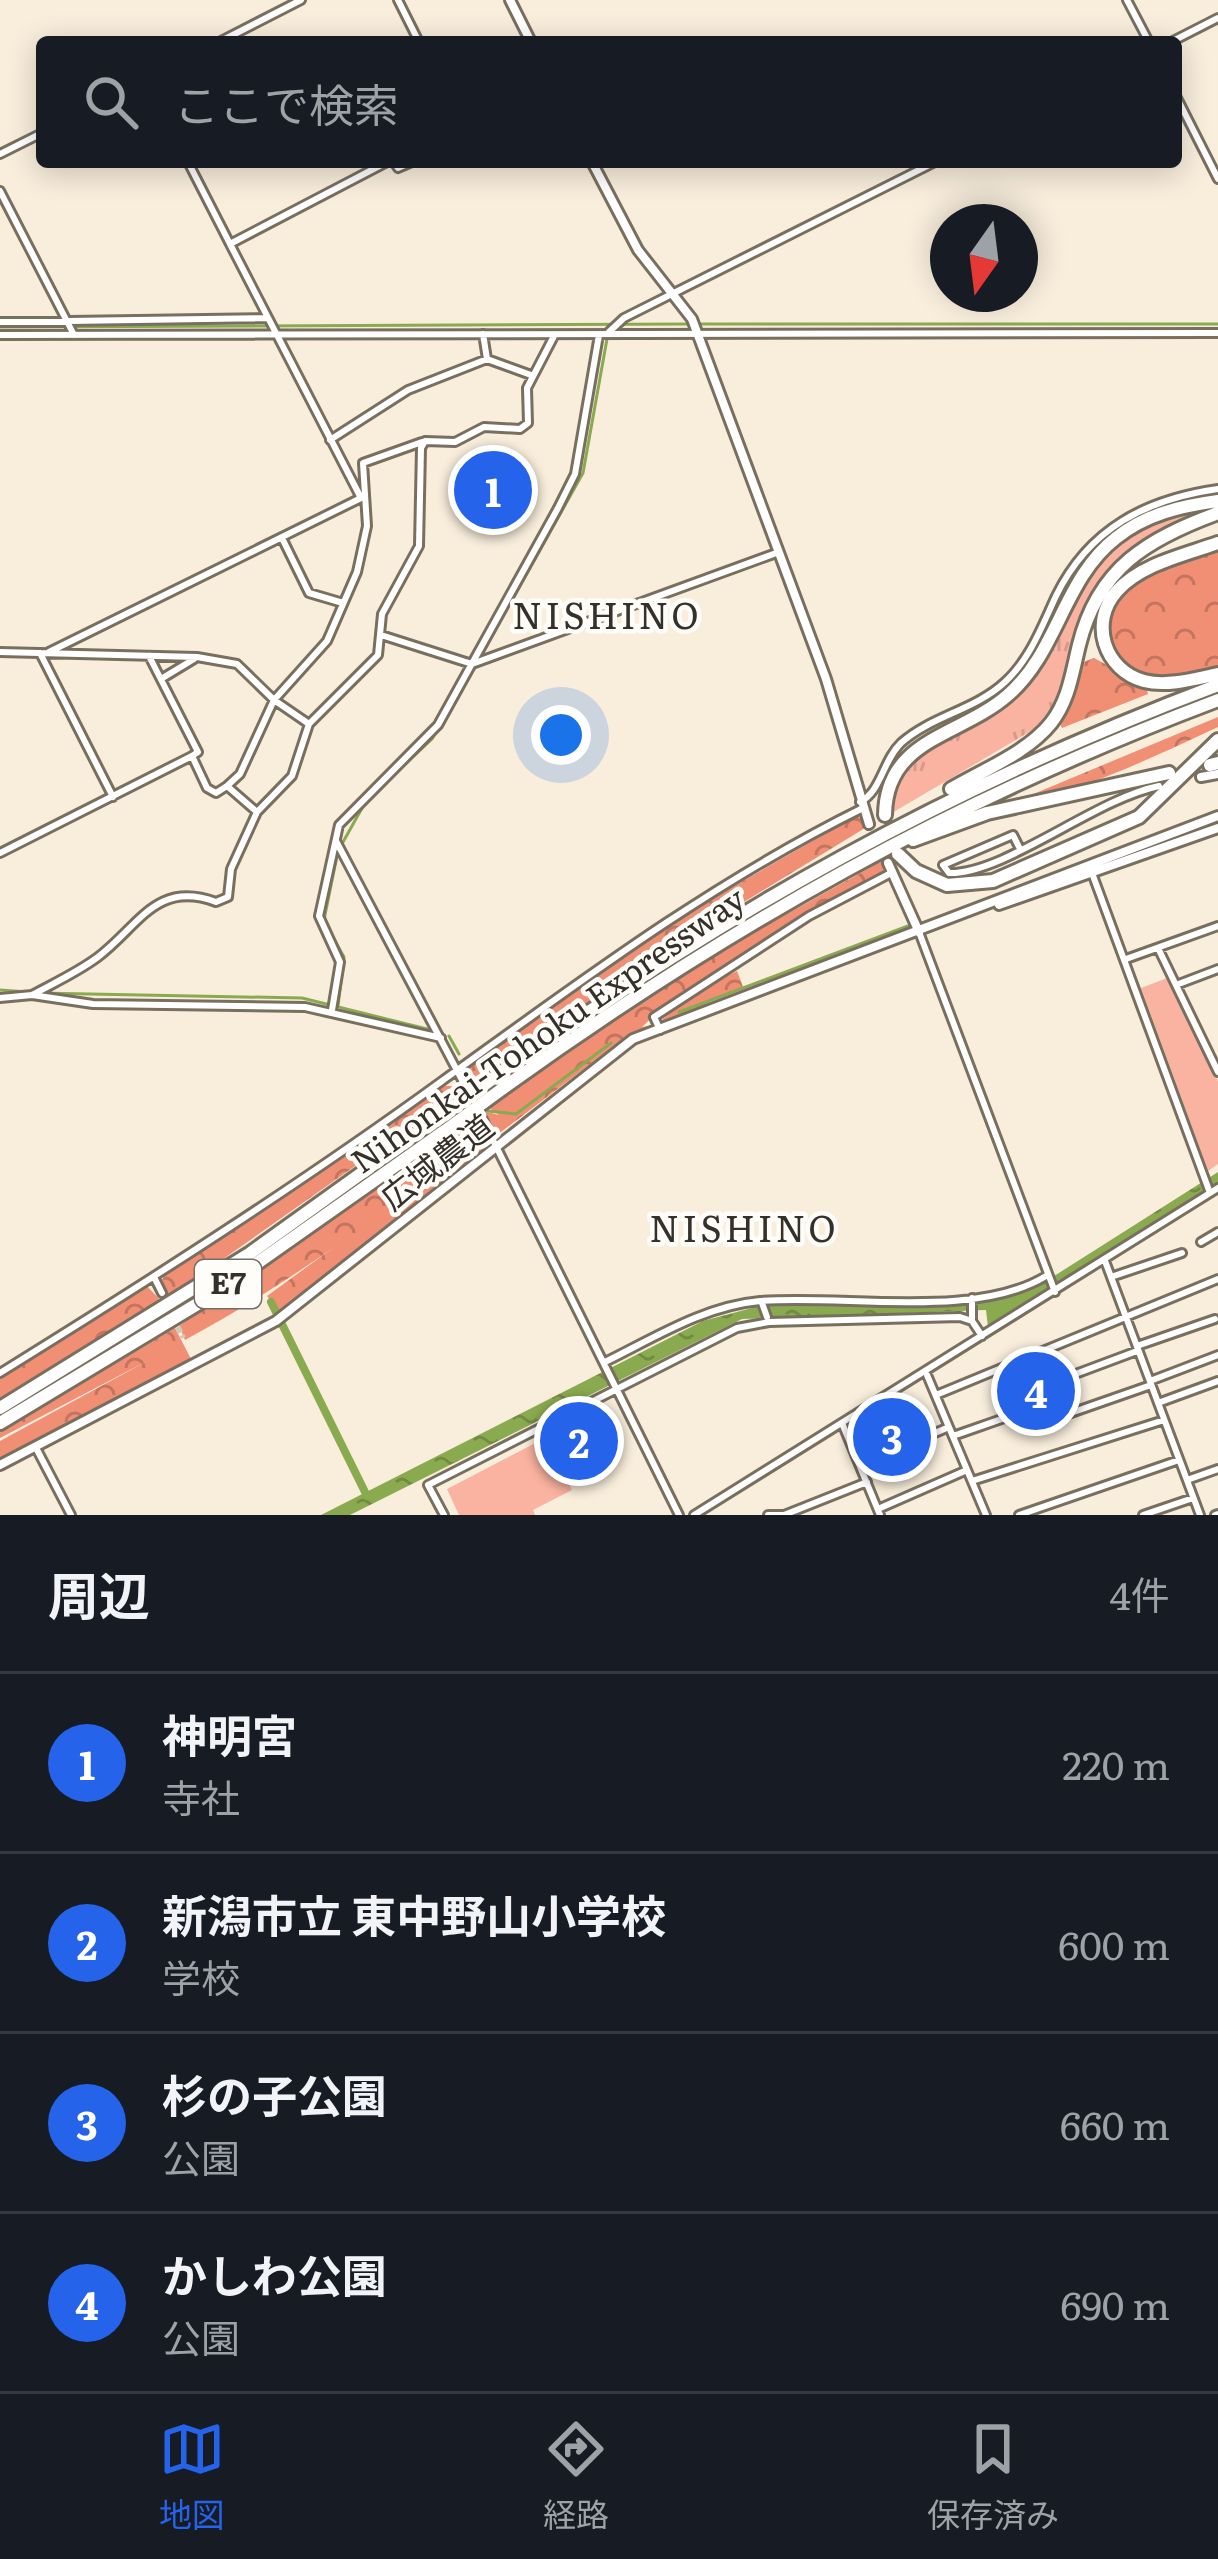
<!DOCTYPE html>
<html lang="ja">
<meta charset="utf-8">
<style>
:root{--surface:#171b24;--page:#20242c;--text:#f1f3f6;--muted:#9ea1a6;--line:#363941;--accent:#2563eb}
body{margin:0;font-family:Literata,"Noto Sans JP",serif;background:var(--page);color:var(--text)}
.compass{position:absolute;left:930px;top:204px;width:108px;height:108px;border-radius:50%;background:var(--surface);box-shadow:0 6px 30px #0003;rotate:194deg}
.you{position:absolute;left:561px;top:735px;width:42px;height:42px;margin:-30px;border:9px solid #fff;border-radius:50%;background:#1a73e8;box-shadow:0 0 0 18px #1a73e833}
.badge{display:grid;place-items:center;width:78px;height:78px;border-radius:50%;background:var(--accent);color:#fff;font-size:39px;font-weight:700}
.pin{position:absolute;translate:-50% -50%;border:6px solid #fff;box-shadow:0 3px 12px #0006}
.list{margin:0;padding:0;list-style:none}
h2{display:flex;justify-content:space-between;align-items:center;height:156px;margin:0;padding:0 48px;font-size:51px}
h2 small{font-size:39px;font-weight:400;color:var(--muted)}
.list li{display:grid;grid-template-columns:78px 1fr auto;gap:36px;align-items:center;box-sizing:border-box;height:180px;padding:0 48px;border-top:3px solid var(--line)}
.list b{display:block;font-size:45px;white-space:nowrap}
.list p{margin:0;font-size:39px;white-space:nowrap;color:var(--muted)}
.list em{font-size:39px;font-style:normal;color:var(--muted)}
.icon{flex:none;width:66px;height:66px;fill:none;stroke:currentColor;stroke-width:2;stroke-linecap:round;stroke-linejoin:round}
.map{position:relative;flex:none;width:1218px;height:1515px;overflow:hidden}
.search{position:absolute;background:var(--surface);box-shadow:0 6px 30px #0003;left:36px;right:36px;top:36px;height:132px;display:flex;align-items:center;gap:30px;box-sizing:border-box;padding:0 42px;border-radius:12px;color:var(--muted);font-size:45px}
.sheet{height:876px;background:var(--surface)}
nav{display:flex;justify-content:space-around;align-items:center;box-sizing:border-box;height:168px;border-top:3px solid var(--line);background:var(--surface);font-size:33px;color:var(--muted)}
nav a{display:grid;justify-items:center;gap:6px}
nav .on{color:var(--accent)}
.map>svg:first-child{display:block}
.grass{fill:url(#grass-tufts)}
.forest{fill:url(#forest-crowns)}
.park{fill:#fab3a0}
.water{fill:url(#water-ripples)}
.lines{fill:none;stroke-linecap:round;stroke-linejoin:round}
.stream{stroke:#8aaa4f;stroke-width:3}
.canal{stroke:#8aaa4f;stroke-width:8}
.minor-tunnel{stroke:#d2c8b8;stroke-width:6;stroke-dasharray:6 3;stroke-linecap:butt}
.minor-casing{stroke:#786f5f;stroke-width:12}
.tertiary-casing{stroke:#786f5f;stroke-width:14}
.motorway-casing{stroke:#786f5f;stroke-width:18}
.minor{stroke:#fff;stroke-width:6}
.tertiary{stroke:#fff;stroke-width:8}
.motorway{stroke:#fff;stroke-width:12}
.motorway-bridge-casing{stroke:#786f5f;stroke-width:18;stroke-linecap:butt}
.motorway-bridge{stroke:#fff;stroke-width:12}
.labels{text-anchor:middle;stroke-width:9;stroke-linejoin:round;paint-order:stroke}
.shield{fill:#fffdf9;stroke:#726e68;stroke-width:3}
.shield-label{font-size:30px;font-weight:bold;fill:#35302a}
.street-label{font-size:33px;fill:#35302a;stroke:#fffdf9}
.neighbourhood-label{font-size:36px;letter-spacing:3px;fill:#35302a;stroke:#fffdf9}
</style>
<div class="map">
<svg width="1218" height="1515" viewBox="0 0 1218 1515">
<defs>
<pattern id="grass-tufts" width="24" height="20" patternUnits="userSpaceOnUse" patternTransform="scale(3)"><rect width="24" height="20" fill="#fab3a0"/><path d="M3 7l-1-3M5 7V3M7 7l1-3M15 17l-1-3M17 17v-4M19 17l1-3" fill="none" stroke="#d79a8a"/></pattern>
<pattern id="forest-crowns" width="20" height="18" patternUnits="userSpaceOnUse" patternTransform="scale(3)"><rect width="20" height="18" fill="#f18f75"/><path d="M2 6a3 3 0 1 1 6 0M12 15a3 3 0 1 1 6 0" fill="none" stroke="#c47560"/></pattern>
<pattern id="water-ripples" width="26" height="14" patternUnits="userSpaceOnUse" patternTransform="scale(3)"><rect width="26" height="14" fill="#8aaa4f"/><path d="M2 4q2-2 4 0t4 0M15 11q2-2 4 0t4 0" fill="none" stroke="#728b42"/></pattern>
</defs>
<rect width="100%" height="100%" fill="#f9eedc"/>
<path class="grass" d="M 1215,507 C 1155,533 1100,557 1081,625 C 1071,658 1066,691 1048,721 L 892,813 C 888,741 973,740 1011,700 C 1023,687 1032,667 1041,652 C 1087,576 1115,514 1215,507 Z"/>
<path class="forest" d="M 1218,548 L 1218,668 C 1197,673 1174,680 1153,676 C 1116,670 1094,631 1118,599 C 1139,570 1186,559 1218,548 Z
M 1094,658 L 1146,686 L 1148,694 L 1062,728 L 1058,720 L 1081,663 Z
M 1218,717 L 1218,727 C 1183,743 1061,803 1031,795 Z
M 856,816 L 863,819 L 865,828 L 644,963 L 475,1081 L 466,1066 L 696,908 Z
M 882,861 L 884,873 L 667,1003 L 642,1027 L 655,1025 L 610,1049 L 497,1135 L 484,1111 L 499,1115 L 488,1107 L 688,969 Z
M 737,971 L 743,987 L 690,1008 L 745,992 L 659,1022 L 700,989 Z
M 442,1086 L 452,1086 L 459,1093 L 165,1300 L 160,1283 L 165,1275 Z
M 475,1117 L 484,1134 C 390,1209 291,1283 185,1340 L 179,1326 Z
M 485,1137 L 489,1145 L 480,1154 L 279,1313 L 267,1296 Z
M 147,1286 L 162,1302 L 0,1401 L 0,1377 Z
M 175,1328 L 191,1359 L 0,1459 L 0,1441 L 151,1359 L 0,1438 L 0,1432 Z"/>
<path class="park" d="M 1167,978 L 1218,1081 L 1218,1164 L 1208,1171 L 1141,988 Z
M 574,1423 L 578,1429 L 584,1426 L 596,1448 L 570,1462 L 576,1476 L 567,1480 L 572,1490 L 533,1510 L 535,1515 L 459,1515 L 447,1489 Z"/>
<path class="water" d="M 1218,1172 L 1218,1184 L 988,1327 L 986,1310 L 742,1319 L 350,1515 L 321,1515 L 703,1321 L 767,1304 L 1012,1296 L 1051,1278 Z"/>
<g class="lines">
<path class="stream" d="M 698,324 L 1218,324
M 0,327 L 688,324
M 479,659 L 583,473 L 607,339
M 386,782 L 432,739 L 475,667
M 324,920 L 338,851 L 366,801
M 331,934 L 344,957 L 338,1006
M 0,990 L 28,992
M 38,993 L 302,998 L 427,1029
M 679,1012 L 908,926
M 449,1036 L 459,1054
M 488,1111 L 516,1114 L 611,1043"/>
<path class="canal" d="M 271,1302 L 367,1496"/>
<path class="minor-tunnel" d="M 166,1303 L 183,1338"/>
<defs>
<path id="minor" d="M 398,0 L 419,42
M 1127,0 L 1149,42
M 219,42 L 301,0
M 1171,42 L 1218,18
M 1176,96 L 1218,179
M 0,154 L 42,133
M 188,162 L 230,244
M 394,162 L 398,168 L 412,162
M 0,191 L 74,335
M 0,322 L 268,318
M 609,332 L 624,318 L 935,162
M 483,334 L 487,359
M 0,335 L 1218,333
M 330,440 L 408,390 L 487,359 L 531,375
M 282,538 L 309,593 L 343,603
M 381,635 L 472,664 L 779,552
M 0,652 L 197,657 L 237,664 L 274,700 L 309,724
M 49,652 L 361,498 L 230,244 L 387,162
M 40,653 L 113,797
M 149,656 L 198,752 L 192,756 L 207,788 L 216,793 L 227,786 L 257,812
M 161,679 L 194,659
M 227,786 L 240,774 L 274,700 L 327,641 L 357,572 L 367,526 L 363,463 L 422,442
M 860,802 C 881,792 883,760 901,743 C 931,716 975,710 1005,682 C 1030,659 1042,626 1056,596 C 1089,528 1147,499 1218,489
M 336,841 L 481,1116 L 679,1515
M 1019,847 L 1013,835 L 943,865 L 949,873 C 1005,874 1095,799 1159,786
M 0,853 L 192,756
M 1092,873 L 1210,1193
M 919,932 L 1055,1292
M 1158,948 L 1218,1072
M 1126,959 L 1218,926
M 1176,985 L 1218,969
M 32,995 C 54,983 78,972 98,957 C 139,926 156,880 216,902 L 228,897 L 231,869 L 257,812 L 292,776 L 309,724 L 378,655 L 382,614 L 419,546 L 421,448 L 425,441 L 455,442 L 484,427 L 520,429 L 528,423 L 527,388 L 554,336
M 0,998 L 32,995 L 93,1004 L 305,1007 L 441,1038
M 332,1010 L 340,962 L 319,916 L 339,825 L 438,725 L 558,508 L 575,474 L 599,335
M 660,1030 L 654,1017 L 809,916 L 893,872
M 1201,1242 L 1218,1232
M 1105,1261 L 1200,1515
M 154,1277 L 162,1293
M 1111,1277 L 1182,1253
M 972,1298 L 972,1321
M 762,1303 L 767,1317
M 1137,1346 L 1215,1319
M 605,1362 C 654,1338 704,1306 760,1301 C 844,1294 974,1320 1046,1276
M 0,1373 C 150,1280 299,1185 442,1081 C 578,983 711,883 863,808
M 927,1375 L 986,1515
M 1150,1381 L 1218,1355
M 936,1395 L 1218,1279
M 1158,1403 L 1218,1381
M 1065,1415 L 1151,1385
M 842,1423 L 880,1515
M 953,1436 L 1053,1401 L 1046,1385 L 1137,1351
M 35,1446 L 71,1515
M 860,1465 L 949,1427
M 1187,1480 L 1218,1469
M 972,1481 L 1164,1420
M 878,1509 L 967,1470
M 444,1515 L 428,1485 L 737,1328 L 769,1322 L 960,1317 L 972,1321 L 982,1336
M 694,1515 L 1218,1188
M 768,1515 L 784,1515 L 867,1482
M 1019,1515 L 1179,1460
M 1143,1515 L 1193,1498
M 1215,1515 L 1218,1514"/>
<path id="tertiary" d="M 510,0 L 531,42
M 592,162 L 638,250 L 692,319 L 826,679 L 869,824
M 1201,777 L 1218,774
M 888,863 L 919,932
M 999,905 L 1218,828
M 0,1465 L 276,1321 L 633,1039 L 1218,816"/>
<path id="motorway" d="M 1218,543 C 1185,555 1141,564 1117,591 C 1089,622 1104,670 1144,681 C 1167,687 1195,679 1218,674
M 1210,765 L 1218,763
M 951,789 C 983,770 1027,753 1051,723 C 1069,700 1072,673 1079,645 C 1098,568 1147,539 1218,513
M 885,815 C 886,738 960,737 1008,695 C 1058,652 1063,579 1116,538 C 1146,514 1181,506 1218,501
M 913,840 L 987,813 L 1169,773
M 898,854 L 916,871 L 947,885 L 993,881 L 1139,817 L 1218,740
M 495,1077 C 723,913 954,784 1218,685
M 502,1089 C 729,925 955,799 1218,700
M 0,1408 L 249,1254 L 437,1119
M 0,1423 L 209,1297 L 446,1130"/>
</defs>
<use href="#minor" class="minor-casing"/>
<use href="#tertiary" class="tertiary-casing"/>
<use href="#motorway" class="motorway-casing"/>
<use href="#minor" class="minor"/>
<use href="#tertiary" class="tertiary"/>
<use href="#motorway" class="motorway"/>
<defs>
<path id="motorway-bridge" d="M 437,1119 L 495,1077
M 446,1130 L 502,1089"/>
</defs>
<use href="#motorway-bridge" class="motorway-bridge-casing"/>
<use href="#motorway-bridge" class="motorway-bridge"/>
</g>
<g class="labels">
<rect class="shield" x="195" y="1260" width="66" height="48" rx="9"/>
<g class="shield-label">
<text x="228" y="1294">E7</text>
</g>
<g class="street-label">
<text transform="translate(548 1030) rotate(-35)" y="12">Nihonkai-Tohoku Expressway</text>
<text transform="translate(437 1162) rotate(-38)" y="12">広域農道</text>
</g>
<g class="neighbourhood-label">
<text x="607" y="629">NISHINO</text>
<text x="744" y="1242">NISHINO</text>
</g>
</g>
</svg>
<svg class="compass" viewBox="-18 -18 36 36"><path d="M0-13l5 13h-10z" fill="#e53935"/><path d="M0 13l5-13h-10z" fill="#9ea1a6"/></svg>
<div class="you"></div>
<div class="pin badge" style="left:493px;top:490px">1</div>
<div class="pin badge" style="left:579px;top:1441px">2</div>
<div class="pin badge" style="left:892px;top:1437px">3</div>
<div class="pin badge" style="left:1036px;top:1391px">4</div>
<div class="search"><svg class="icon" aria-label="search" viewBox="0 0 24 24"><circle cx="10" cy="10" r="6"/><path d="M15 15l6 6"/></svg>ここで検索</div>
</div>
<section class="sheet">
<h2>周辺<small>4件</small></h2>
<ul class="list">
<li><span class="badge">1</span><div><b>神明宮</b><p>寺社</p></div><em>220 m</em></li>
<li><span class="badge">2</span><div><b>新潟市立 東中野山小学校</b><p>学校</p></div><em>600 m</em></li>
<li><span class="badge">3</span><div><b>杉の子公園</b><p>公園</p></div><em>660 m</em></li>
<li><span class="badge">4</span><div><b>かしわ公園</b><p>公園</p></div><em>690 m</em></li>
</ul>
</section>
<nav>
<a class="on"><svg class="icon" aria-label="map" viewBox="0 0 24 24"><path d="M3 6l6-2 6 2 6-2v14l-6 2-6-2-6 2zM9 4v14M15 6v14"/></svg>地図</a>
<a><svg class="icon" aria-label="directions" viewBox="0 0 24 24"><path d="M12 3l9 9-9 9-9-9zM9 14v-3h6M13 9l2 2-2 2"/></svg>経路</a>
<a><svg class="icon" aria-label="saved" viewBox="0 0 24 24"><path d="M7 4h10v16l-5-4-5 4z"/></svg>保存済み</a>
</nav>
